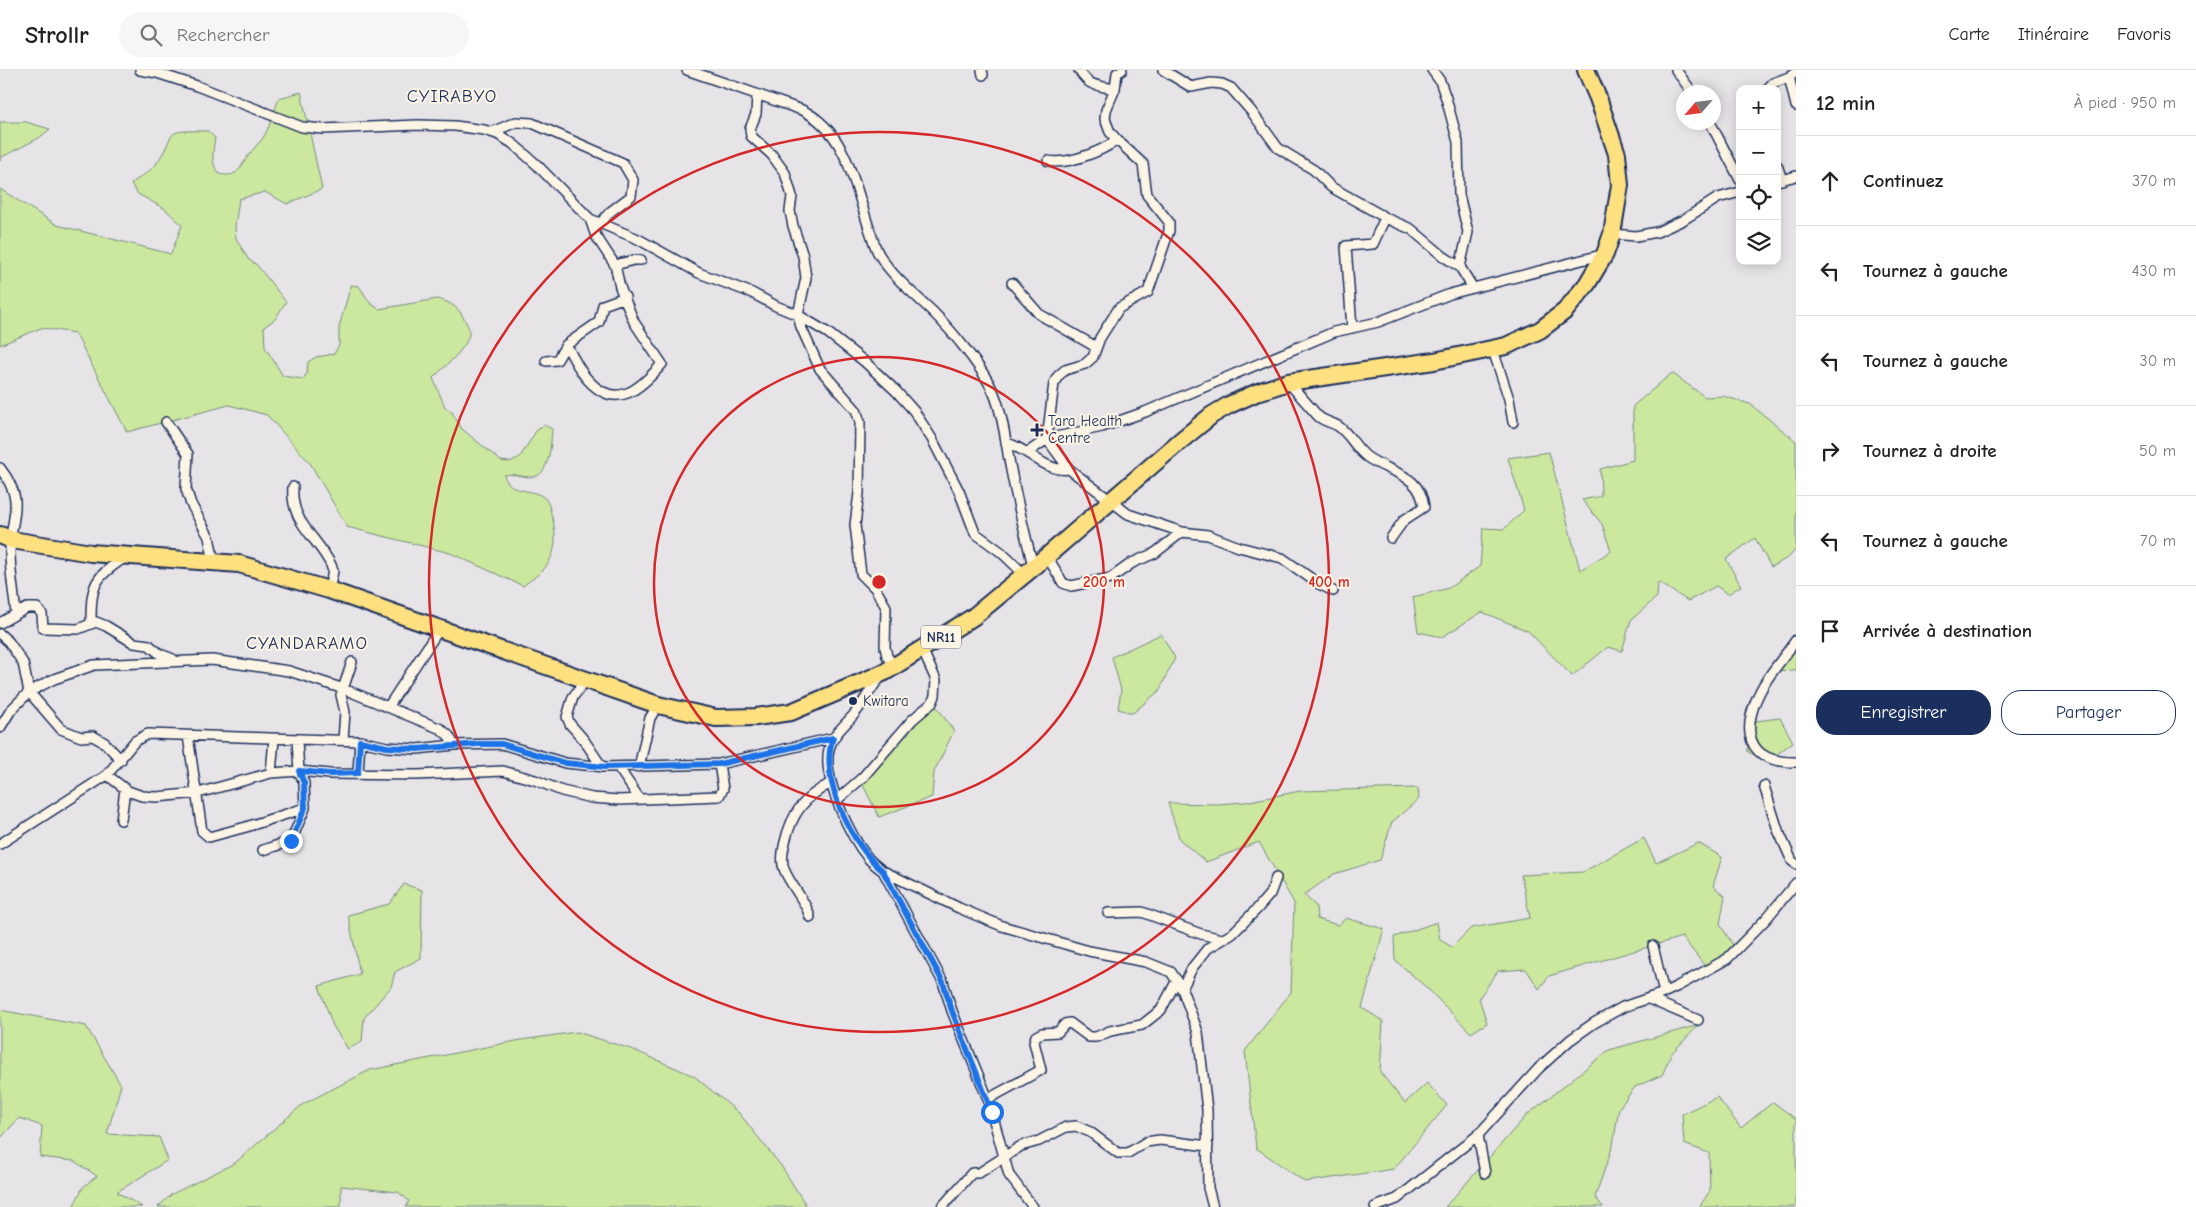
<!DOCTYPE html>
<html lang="fr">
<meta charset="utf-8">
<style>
:root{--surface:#fff;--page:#f6f6f6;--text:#222;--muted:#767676;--line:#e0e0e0;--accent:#1b2f5e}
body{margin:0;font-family:"Comic Neue",sans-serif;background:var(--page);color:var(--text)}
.controls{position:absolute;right:15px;top:15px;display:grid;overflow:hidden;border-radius:10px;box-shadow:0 2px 12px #0003}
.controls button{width:45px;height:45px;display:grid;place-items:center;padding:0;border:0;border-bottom:1px solid var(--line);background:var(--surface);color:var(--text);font:25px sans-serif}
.compass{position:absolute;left:1676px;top:15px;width:45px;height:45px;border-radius:50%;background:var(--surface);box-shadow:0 2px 12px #0003;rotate:242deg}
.stop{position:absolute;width:15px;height:15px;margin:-11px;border:4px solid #1a73e8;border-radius:50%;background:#fff}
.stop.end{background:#1a73e8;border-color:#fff;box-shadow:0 1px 5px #0008}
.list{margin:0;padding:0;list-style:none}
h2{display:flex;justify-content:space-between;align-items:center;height:65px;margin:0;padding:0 20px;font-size:21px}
h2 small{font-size:16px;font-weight:400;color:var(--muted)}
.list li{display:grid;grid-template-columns:32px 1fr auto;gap:15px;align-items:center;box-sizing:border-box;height:90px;padding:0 20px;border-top:1px solid var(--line)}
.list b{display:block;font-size:19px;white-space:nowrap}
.list em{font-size:16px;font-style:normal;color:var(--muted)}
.actions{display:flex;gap:10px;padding:15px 20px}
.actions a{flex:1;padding:11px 0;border:1px solid var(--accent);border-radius:20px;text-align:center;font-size:18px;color:var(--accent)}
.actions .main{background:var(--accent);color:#fff}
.icon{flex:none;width:28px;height:28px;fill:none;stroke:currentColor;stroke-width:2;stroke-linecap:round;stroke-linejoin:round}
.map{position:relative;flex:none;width:1796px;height:1137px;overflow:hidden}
header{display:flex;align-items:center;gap:30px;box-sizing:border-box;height:70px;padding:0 25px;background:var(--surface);border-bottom:1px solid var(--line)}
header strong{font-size:24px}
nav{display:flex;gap:28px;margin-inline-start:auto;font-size:18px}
.search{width:350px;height:45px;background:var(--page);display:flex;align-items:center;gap:12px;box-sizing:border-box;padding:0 18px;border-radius:28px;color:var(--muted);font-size:19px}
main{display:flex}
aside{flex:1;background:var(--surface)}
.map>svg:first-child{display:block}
.green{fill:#cce79e;stroke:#748b7e}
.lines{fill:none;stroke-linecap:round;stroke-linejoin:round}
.street-casing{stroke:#1b2f5e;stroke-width:12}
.highway-casing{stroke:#1b2f5e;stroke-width:20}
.street{stroke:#fcf5e5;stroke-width:9}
.highway{stroke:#fde080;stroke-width:16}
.route{stroke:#1a73e8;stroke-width:6}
.ring{fill:none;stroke:#d62828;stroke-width:2.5}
.poi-dot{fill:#1b2f5e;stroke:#fcf5e5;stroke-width:2}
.labels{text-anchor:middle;stroke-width:4;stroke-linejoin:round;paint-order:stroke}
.shield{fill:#fcf5e5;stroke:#5e6a86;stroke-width:1}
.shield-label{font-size:14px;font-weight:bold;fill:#1b2f5e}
.poi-label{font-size:15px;fill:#1b2f5e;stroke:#fcf5e5;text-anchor:start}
.quarter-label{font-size:18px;letter-spacing:1px;fill:#1b2f5e;stroke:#fcf5e5}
.centre{fill:#d62828;stroke:#fcf5e5;stroke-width:2.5}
.ring-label{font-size:15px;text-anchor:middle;font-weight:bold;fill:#d62828;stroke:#fcf5e5;stroke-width:4;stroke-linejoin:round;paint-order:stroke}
</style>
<header>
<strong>Strollr</strong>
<div class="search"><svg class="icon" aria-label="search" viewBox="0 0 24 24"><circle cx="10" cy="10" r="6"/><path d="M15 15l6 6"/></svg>Rechercher</div>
<nav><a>Carte</a><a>Itinéraire</a><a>Favoris</a></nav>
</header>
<main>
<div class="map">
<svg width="1796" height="1137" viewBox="0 0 1796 1137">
<rect width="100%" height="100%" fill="#e7e4e8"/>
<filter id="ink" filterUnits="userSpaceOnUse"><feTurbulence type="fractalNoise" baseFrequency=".02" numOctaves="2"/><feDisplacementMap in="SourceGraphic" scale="10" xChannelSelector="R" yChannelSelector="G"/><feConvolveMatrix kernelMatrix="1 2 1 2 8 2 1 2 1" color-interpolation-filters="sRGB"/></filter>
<g filter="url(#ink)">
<path class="green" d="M 301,22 L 322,119 L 287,134 L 265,122 L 239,129 L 235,156 L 236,168 L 248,189 L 257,195 L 286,232 L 275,249 L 264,257 L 265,277 L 283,306 L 303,309 L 307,303 L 308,292 L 316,287 L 334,284 L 339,275 L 339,257 L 351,215 L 359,216 L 370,233 L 379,239 L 437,229 C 447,231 457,236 462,245 C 464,249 468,255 469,259 C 472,275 444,297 433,308 L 445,337 L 452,342 L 462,359 L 501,391 L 510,392 L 520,387 L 536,361 L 544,355 L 552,359 C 551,372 550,407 532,407 C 521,407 514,403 504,405 C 510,424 528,418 542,426 C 549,430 550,440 552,447 C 557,465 557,483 544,499 C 539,505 529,511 523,516 L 450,483 L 347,457 L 310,393 L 267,345 L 229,335 L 127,362 L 75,263 L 41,258 L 0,275 L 0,119 L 57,155 L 171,184 L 182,155 L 165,139 L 138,124 L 131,114 C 138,108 150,102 156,94 C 179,62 159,60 208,61 L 215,68 C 213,82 210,92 219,104 C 238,108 239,99 248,86 C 252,80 258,74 263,68 C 270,57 274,41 279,28 Z
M 0,52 L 26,52 L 50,59 L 39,68 L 2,87 L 0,91 Z
M 1672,303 L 1705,327 L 1723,326 L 1750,334 L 1796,371 L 1796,479 L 1789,487 L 1771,497 L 1755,468 L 1726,489 L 1741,516 L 1728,524 L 1716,516 L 1688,531 L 1658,512 L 1657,527 L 1631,550 L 1622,581 L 1608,577 L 1572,606 L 1528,561 L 1482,542 L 1442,567 L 1418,562 L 1413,527 L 1449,518 L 1480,496 L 1483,458 L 1504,459 L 1524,440 L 1508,388 L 1549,382 L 1580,500 L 1611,481 L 1602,454 L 1582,430 L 1601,426 L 1600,399 L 1633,390 L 1633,336 Z
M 1161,564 L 1175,588 L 1159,621 L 1133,643 L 1118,639 L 1121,620 L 1112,587 Z
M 1796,568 L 1796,600 L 1770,601 Z
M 932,633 L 937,637 L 954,661 L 934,702 L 932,727 L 879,747 L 860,709 Z
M 1748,648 L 1756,651 L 1780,648 L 1793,672 L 1768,691 L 1748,682 L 1746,657 Z
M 1418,718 L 1419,729 L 1392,752 L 1380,790 L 1334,804 L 1304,825 L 1316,836 L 1317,849 L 1338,855 L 1346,848 L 1384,859 L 1362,938 L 1383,951 L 1380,1002 L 1405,1033 L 1427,1013 L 1447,1035 L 1394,1099 L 1305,1112 L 1256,1078 L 1245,981 L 1291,922 L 1294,833 L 1259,772 L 1206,792 L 1180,770 L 1168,733 L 1217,734 L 1245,732 L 1300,721 Z
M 1644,768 L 1656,793 L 1698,773 L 1722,787 L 1713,816 L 1725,826 L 1720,854 L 1733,875 L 1708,900 L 1682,867 L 1549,906 L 1539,919 L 1526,899 L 1498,901 L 1479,928 L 1487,953 L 1471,963 L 1428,919 L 1395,890 L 1394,867 L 1437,852 L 1440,870 L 1452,877 L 1471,858 L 1530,848 L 1521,805 L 1583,802 Z
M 404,814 L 422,820 L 421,888 L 395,902 L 391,917 L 364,948 L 362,972 L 348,979 L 333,956 L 319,916 L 360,904 L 348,845 L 389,834 Z
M 0,940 L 86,956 L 121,1015 L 107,1064 L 159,1067 L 168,1090 L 117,1122 L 142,1137 L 73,1137 L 83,1117 L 97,1106 L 74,1091 L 40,1087 L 42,1056 L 19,1048 L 0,1069 Z
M 1699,955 L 1672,983 L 1662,1005 L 1635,1017 L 1619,1038 L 1613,1075 L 1595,1127 L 1603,1137 L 1445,1137 L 1527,1045 L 1609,980 Z
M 577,962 L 634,980 L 694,1006 L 739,1043 L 782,1097 L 807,1137 L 406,1137 L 409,1131 L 398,1122 L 341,1116 L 341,1137 L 158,1137 L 172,1124 L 235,1093 L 303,1034 L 370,1000 L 521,970 Z
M 1717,1027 L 1741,1058 L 1773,1032 L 1796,1049 L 1796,1137 L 1699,1137 L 1710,1121 L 1709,1083 L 1684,1074 L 1682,1044 Z"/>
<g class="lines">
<defs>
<path id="street" d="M 140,0 L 157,3 L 197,16 L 302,57 L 323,59 L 417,55 L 455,56 L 484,60 L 497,64 L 512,73 L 536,94 L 590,149 L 638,169 L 699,203 L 752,223 L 776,236 L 798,245 L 828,263 L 865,292 L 896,321 L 914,341 L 932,369 L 959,421 L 975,463 L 1001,482 L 1024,504
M 687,0 L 802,40 C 848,62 855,118 870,161 C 873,169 875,179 880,186 C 892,206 915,225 932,241 C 952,261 985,300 995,326 C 1004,349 1006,376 1011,400 C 1017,432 1025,464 1033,496
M 982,0 L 983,5
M 1079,0 C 1089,17 1096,15 1115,19
M 1122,0 L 1117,3 L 1115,19 L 1106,40 L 1105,49 L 1110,62 L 1117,70 L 1143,94 L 1147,125 L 1169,152 L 1169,161 L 1148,222 L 1119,238 L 1100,268 L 1093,287 L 1085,294 L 1065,300 L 1058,306 L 1054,313 L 1047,369 L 1069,399 L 1128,444 L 1182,462 L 1208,465 L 1239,477 L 1282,488 L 1319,514 L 1333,521
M 1163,0 L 1191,17 L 1211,13 L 1222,14 L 1231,18 L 1251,41 L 1278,78 L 1314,100 L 1331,117 L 1388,149 L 1411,159 L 1443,186 L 1460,197 L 1473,218
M 1432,0 L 1440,11 L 1446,28 L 1458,72 L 1459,125 L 1468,162 L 1460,197
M 1676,0 L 1692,22
M 1796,2 L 1789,7 L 1796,36
M 1767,19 L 1773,13 L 1789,7
M 757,25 L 756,44 L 750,59 L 751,66 L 772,85 L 785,103 L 792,126 L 790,141 L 793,156 L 803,186 L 806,208 L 798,245 L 801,257 L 820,299 L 856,340 L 860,352 L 859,423 L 855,455 L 861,504 L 875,518 L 886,537 L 885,577 L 887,586 L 894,596
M 1710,52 L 1740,110
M 492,62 L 516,52 L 532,53 L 623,93 L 633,110 L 631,126 L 610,142 L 600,154
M 1048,91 C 1067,95 1101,82 1117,70
M 1777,95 L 1782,110
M 1777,111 L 1796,106
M 1612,164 L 1636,166 L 1657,162 L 1683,150 L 1718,128 L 1740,122
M 615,195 L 634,190 L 641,190
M 1012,213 L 1039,244 L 1096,277
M 1352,258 L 1346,176 L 1373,174 L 1385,148
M 566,275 C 573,286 579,301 589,311 C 617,341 641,318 662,294 L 634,252 L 620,217 L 615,195 L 596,166 L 590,149
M 1493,280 L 1509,329 L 1513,352
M 546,291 L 557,290 L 566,275 L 599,252 L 603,235 L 625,227
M 1288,312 L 1318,346 C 1324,352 1332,352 1338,356 C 1350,364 1356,379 1367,387 C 1391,404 1420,403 1424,437 L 1404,450 L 1391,468
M 166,352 L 188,384 L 186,419 L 191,434 L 209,467 L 214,492
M 1006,373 C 1027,377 1045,403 1069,399
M 1027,383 L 1047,369 L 1102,357 L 1145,342 L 1334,262 L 1378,252 L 1450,224 L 1605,184
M 0,398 C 27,433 10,445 10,482 C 10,504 14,523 16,544 L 0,553
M 293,417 C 290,453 317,466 331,495 L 333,501 L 329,520
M 1047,486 L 1063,513 L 1071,516 L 1111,508 L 1132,493 L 1155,483 L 1182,462
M 16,544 L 27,538 L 37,538 L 42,544 L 43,558 L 78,559 L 96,552 L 106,556 L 134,573 L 149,575 L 160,584 L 173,589
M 91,552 C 91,515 94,507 126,487
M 0,564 L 9,572 L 23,593 L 29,622 L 61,659 L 81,667 L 93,666 L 105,673 L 121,690
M 1796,570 C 1787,583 1777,595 1768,608 C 1743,646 1736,693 1796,692
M 880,608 C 870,618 865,631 856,642 C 847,654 833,663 829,679 C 822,708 850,766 868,788 C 872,793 878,797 883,801 L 959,838 L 1002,856 L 1089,881 L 1146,892 L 1171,902 L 1182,919 L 1198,962 L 1207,1040 L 1208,1118 L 1213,1137
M 585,611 L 573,627 L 567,647 L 570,654 L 584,670 L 602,697
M 388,637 L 440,558
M 0,658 L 11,640 L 29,622 L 54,609 L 94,595 L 212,590 L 289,601 L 344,619 L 441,659 L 449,666 L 454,675
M 188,666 L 202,761 L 209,767 L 246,757 L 305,738
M 343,670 L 345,642 L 341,625 L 352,592
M 618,697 L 639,728
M 639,697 L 650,648 L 658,635
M 271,703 L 274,669
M 358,703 L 360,671
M 107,705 L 128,721 L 142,726 L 157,727 L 198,723 L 271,703 L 299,701 L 330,704 L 417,705 L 503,701 L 535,710 L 562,721 L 592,728 L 619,730 L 719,726 L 723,719 L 719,694
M 1764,716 L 1778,760 L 1792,791 L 1796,794
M 838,729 L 863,707 L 912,650 L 932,633 L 935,626 L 936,610 L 922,579
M 121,750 L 125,719
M 0,774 L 107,705 L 135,671 L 148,664 L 360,671 L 387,677 L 417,679 L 454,675 L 502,674 L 565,693 L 605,697 L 719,694 L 833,668
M 263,780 L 291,771 L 305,738 L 304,713 L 299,701 L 297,670
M 883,801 L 943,912 L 952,941 L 988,1029 L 1009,1105 L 1033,1137
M 1108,843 L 1142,842 L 1201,864 L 1222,869
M 810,847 C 806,831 790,815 784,799 C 781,791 783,780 785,772 C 792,743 804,727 831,713
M 1653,876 L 1664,923
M 1182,919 L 1192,898 L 1208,878 L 1232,864 L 1257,839 L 1270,824 L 1276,808
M 1649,929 L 1698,950
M 988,1029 L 1041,1000 L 1034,972 L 1036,966 L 1042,963 L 1058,962 L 1065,954 L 1070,953 L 1089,967 L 1096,967 L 1110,961 L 1142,955 L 1161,940 L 1177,910
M 1478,1065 L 1485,1103
M 942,1137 L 972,1103 L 979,1103 L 1021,1076 L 1039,1071 L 1066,1057 L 1076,1056 L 1090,1062 L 1118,1083 L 1128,1083 L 1146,1072 L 1160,1070 L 1208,1076
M 1375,1137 L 1397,1129 L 1478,1065 L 1539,998 L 1570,970 L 1594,953 L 1623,937 L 1661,924 L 1678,916 L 1727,889 L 1766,849 L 1796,813"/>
<path id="highway" d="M 0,465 L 12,470 L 91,483 L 239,494 L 329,520 L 658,635 L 716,648 L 756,647 L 791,642 L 885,602 L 973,547 L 1047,486 L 1179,372 L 1212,345 L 1229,335 L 1258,322 L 1288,312 L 1434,291 L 1506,276 L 1540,260 L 1565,241 L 1587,214 L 1605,184 L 1612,164 L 1620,115 L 1617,84 L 1598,28 L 1586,0"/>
</defs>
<use href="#street" class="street-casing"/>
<use href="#highway" class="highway-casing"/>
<use href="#street" class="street"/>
<use href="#highway" class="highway"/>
</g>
</g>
<g class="lines" filter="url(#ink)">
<path class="route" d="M 291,771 L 305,738 L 304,713 L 299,701 L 330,704 L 358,703 L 360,671 L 387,677 L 417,679 L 478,674 L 502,674 L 565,693 L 605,697 L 719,694 L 833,668 C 818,708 852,776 883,801 L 943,912 L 952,941 L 992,1042"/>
</g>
<g class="ring">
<circle cx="879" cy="512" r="225"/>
<circle cx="879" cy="512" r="450"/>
</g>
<g class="poi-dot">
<path d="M1034.5 352.5h5v5h5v5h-5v5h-5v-5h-5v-5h5z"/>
<circle cx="853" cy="631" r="5"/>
</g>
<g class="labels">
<rect class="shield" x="921" y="555.5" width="40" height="23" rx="4"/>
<g class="shield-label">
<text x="941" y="572">NR11</text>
</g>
<g class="poi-label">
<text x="1048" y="356">Tara Health<tspan x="1048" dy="17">Centre</tspan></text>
<text x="863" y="636">Kwitara</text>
</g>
<g class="quarter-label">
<text x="452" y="32">CYIRABYO</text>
<text x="307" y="579">CYANDARAMO</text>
</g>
</g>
<circle cx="879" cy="512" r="8" class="centre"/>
<g class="ring-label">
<text x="1104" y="517">200 m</text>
<text x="1329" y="517">400 m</text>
</g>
</svg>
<div class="controls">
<button>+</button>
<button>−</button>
<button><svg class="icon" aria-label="locate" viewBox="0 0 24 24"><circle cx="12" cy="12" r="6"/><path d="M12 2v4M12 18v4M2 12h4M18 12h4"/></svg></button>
<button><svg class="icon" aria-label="layers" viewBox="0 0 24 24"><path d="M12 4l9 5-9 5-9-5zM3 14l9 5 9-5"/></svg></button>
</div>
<svg class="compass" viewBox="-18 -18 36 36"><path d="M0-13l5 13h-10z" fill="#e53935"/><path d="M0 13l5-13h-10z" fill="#767676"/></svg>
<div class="stop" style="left:992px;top:1042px"></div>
<div class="stop end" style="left:291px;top:771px"></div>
</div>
<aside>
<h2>12 min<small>À pied · 950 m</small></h2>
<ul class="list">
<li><svg class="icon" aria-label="ahead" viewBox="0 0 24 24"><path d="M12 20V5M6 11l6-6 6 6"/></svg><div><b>Continuez</b></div><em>370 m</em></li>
<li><svg class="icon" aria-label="left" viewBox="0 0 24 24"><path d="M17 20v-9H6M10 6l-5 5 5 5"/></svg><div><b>Tournez à gauche</b></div><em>430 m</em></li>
<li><svg class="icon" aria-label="left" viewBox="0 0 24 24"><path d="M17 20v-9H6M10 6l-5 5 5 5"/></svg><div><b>Tournez à gauche</b></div><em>30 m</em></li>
<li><svg class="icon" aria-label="right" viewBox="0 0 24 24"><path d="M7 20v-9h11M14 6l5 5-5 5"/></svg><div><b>Tournez à droite</b></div><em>50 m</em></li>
<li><svg class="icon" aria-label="left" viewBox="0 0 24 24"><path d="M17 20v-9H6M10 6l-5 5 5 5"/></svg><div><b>Tournez à gauche</b></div><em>70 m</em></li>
<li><svg class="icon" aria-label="arrive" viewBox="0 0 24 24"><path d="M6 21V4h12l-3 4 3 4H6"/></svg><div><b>Arrivée à destination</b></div></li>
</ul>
<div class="actions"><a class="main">Enregistrer</a><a>Partager</a></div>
</aside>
</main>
